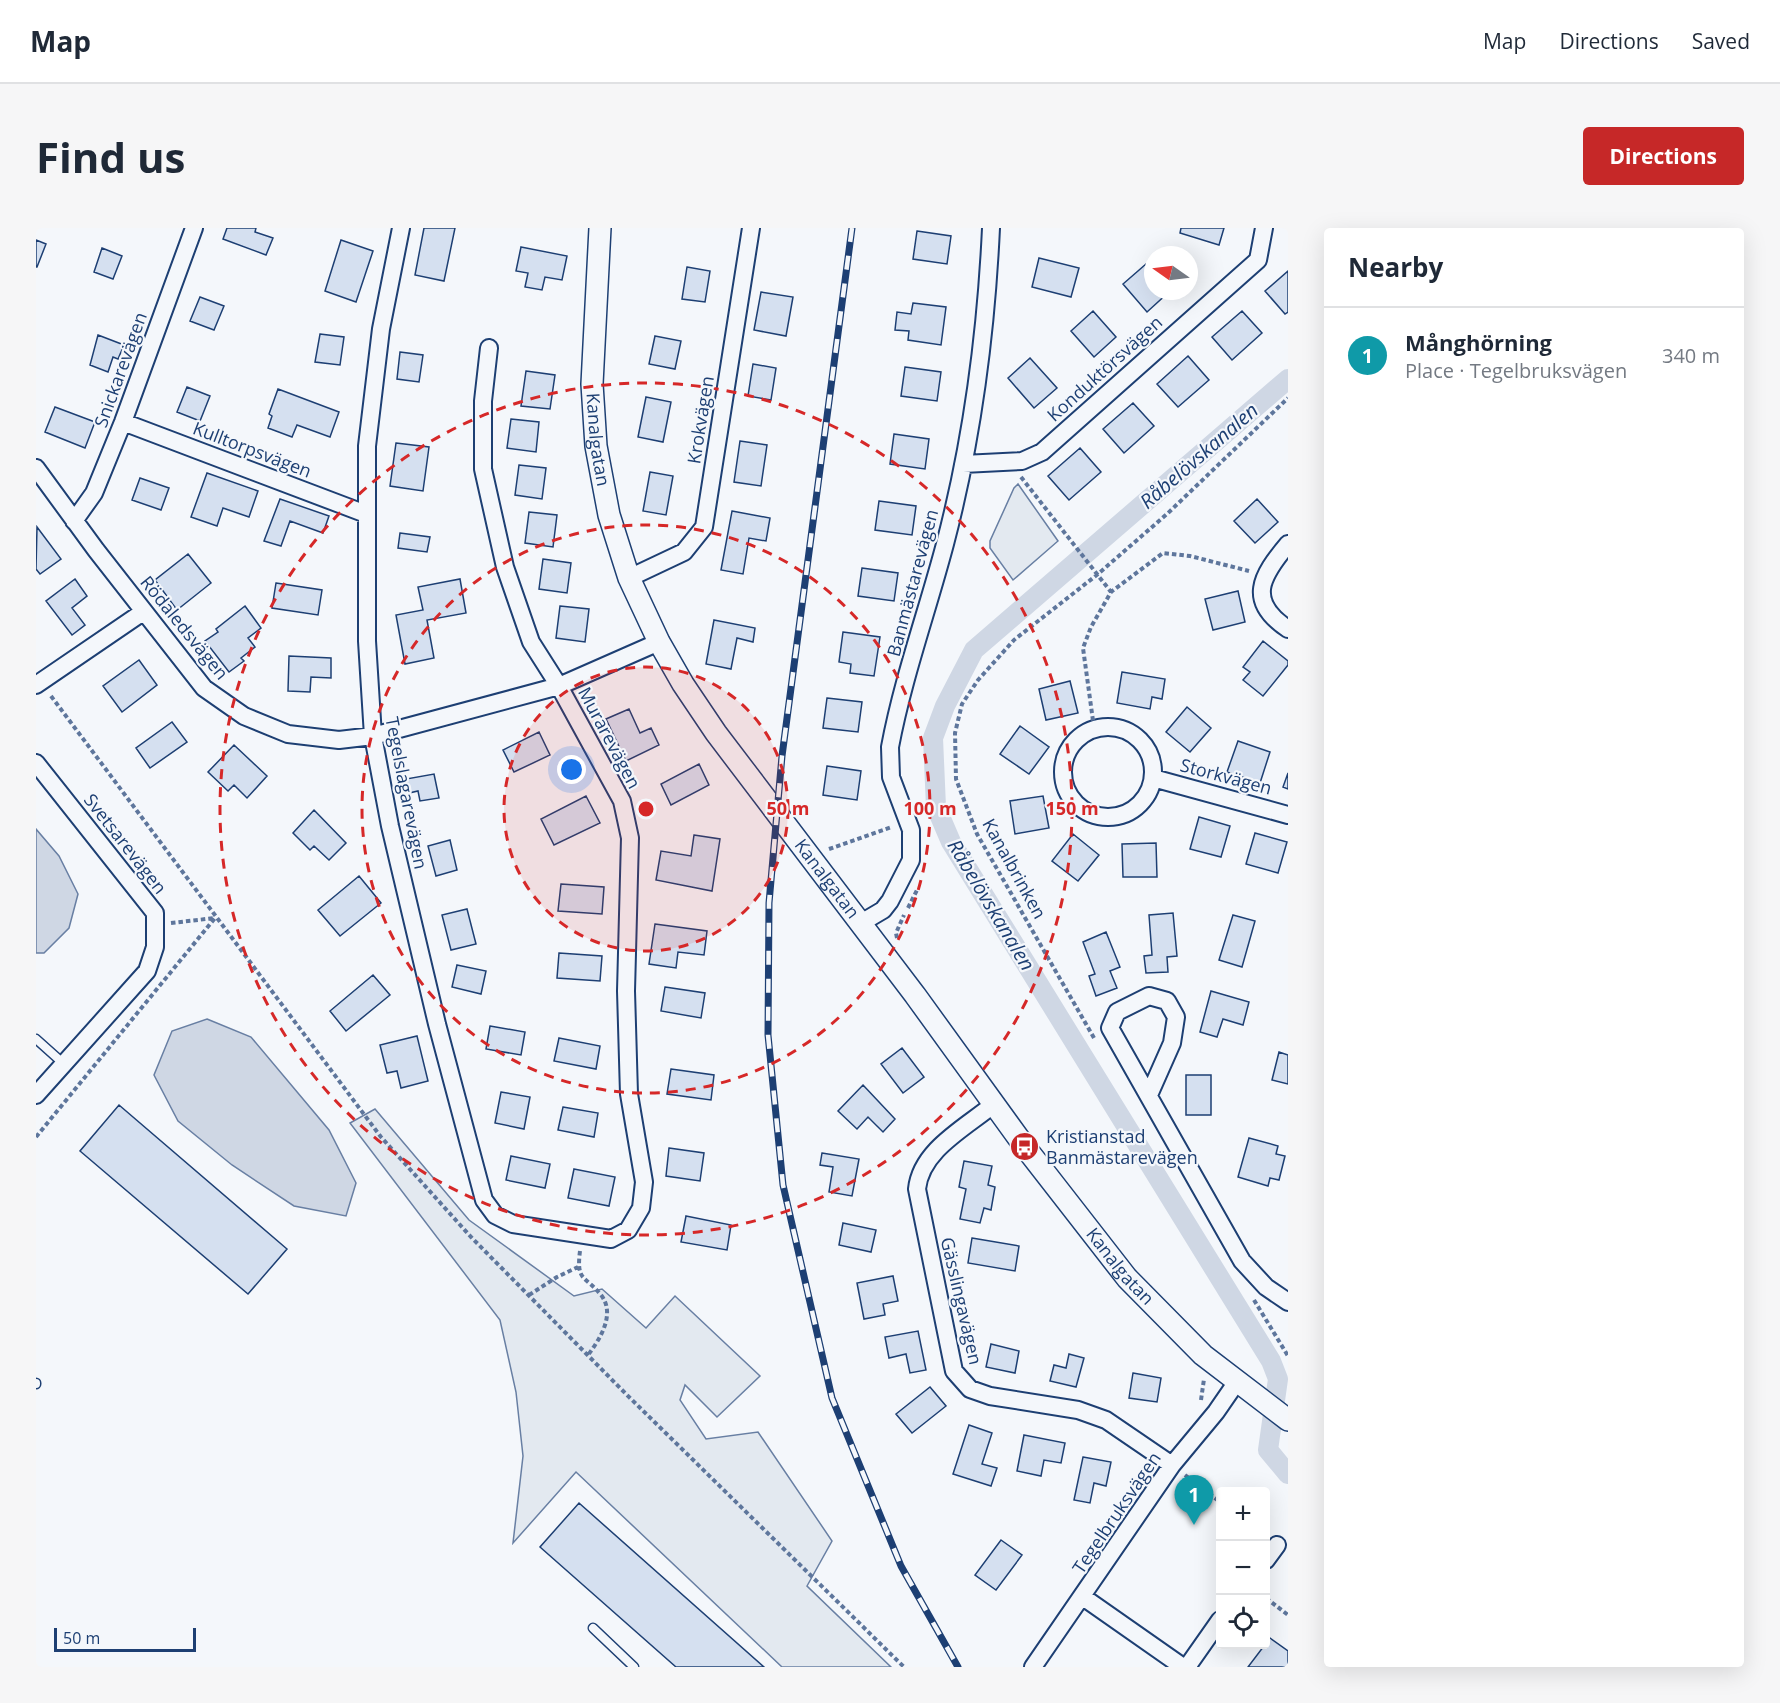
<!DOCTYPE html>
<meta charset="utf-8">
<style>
:root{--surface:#fff;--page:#f6f6f7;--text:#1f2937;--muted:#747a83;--line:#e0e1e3;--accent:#c62828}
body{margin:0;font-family:"Open Sans",sans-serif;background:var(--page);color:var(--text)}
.controls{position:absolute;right:18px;bottom:18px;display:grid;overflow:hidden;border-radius:6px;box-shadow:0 6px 24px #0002}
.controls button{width:54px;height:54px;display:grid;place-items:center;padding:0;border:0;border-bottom:2px solid var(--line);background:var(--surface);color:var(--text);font:30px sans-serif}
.compass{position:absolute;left:1108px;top:18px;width:54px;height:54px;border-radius:50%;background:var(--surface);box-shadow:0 6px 24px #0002;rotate:284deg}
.scale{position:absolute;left:18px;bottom:15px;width:142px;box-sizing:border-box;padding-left:6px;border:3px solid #1d3f73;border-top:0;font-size:16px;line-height:21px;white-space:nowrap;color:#1d3f73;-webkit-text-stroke:4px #f4f7fb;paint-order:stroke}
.you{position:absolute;left:536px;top:542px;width:21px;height:21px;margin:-15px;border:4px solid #fff;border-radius:50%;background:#1a73e8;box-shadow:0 0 0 9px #1a73e833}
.badge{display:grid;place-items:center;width:39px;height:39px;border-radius:50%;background:var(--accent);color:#fff;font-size:20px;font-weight:700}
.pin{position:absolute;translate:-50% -50px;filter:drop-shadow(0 2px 3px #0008)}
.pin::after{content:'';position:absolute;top:32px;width:21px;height:18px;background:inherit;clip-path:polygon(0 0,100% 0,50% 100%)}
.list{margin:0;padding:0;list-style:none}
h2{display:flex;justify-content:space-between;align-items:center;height:78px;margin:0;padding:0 24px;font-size:26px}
h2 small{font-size:20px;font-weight:400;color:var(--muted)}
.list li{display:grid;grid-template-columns:39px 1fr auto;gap:18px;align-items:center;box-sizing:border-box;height:96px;padding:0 24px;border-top:2px solid var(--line)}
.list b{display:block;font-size:22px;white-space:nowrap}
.list p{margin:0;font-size:20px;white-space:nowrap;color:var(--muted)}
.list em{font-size:20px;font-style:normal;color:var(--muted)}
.icon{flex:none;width:33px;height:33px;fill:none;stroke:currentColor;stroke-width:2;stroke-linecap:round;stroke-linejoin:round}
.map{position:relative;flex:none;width:1252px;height:1439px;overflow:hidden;border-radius:6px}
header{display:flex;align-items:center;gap:36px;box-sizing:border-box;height:84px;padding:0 30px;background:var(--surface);border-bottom:2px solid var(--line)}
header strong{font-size:28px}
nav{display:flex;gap:33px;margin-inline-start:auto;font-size:21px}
.intro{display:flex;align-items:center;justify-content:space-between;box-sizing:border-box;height:144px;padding:0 36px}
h1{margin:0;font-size:42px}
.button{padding:15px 27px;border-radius:6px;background:var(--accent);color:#fff;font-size:21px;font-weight:700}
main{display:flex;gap:36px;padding:0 36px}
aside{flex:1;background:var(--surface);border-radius:6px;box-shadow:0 6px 24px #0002}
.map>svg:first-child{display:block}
.green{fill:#e3e9f0;stroke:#687fa3;stroke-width:1.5}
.water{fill:#cfd7e4;stroke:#687fa3;stroke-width:1.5}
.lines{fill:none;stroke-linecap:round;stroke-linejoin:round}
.canal{stroke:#cfd7e4;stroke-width:20}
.building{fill:#d5e0f0;stroke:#1d3f73;stroke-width:1.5}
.service-casing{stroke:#1d3f73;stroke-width:11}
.minor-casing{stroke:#1d3f73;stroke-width:20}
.tertiary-casing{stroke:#1d3f73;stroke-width:24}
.path{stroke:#5e769c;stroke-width:4;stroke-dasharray:4.5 3;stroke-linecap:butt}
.service{stroke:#f4f7fb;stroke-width:8}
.minor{stroke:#f4f7fb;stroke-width:16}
.tertiary{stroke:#f4f7fb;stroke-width:21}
.rail-casing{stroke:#1d3f73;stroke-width:7}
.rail{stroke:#f4f7fb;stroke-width:4.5;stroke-dasharray:14;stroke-linecap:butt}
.ring{fill:none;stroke:#d62828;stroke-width:3;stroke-dasharray:10 8}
.labels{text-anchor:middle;stroke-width:4.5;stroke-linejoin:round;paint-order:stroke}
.street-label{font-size:18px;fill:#1d3f73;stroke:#f4f7fb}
.poi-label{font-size:18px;fill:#1d3f73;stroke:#f4f7fb;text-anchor:start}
.water-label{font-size:20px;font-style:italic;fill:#1d3f73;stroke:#f4f7fb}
.centre{fill:#d62828;stroke:#f4f7fb;stroke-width:3}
.ring-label{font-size:18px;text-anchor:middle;font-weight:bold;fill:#d62828;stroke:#f4f7fb;stroke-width:4.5;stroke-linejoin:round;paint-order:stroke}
</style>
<header>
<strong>Map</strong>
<nav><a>Map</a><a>Directions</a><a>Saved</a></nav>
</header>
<div class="intro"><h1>Find us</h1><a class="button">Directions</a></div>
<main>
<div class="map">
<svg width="1252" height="1439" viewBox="0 0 1252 1439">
<rect width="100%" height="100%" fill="#f4f7fb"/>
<path class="green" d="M 982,256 L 1022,313 L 977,352 L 954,320 L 954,313 L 978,260 Z
M 339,881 L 433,992 L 538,1068 L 566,1061 L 610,1100 L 639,1068 L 724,1148 L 681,1189 L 649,1157 L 644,1172 L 670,1211 L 722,1204 L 796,1313 L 771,1358 L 855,1439 L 746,1439 L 540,1244 L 477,1315 L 487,1228 L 480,1164 L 464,1092 L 314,895 Z"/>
<path class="water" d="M 0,601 L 23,628 L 42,666 L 33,700 L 8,725 L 0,725 Z
M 171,791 L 215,809 L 293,902 L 320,955 L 310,988 L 258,978 L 196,937 L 142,893 L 118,847 L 136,803 Z"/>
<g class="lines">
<path class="canal" d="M 1252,151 L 938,422 L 909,478 L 897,510 L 900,579 L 915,614 L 1235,1133 L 1242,1151 L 1232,1222 L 1252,1246"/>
</g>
<path class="building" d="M 191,0 L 220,0 L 219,4 L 237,10 L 230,27 L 187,11 Z
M 388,0 L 419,0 L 408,53 L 379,47 Z
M 1145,0 L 1188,0 L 1183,17 L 1144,5 Z
M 881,3 L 915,8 L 911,36 L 877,31 Z
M 0,12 L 10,16 L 1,39 L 0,39 Z
M 305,12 L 337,23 L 320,74 L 289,63 Z
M 485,19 L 531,28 L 526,52 L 509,49 L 506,62 L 489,59 L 492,45 L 480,43 Z
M 66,20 L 86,28 L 77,51 L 58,44 Z
M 1003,30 L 1043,40 L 1035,69 L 996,59 Z
M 1110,36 L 1117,44 L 1117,63 L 1134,63 L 1111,84 L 1087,56 Z
M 651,39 L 674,43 L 669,74 L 646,71 Z
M 1252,43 L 1252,84 L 1249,86 L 1229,63 Z
M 725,64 L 757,69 L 750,108 L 718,102 Z
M 164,69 L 188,78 L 178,102 L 154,93 Z
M 877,75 L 910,79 L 905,117 L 872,112 L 873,103 L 859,102 L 861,84 L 875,86 Z
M 1057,83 L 1080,109 L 1058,129 L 1035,103 Z
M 1206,83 L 1226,105 L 1196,132 L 1176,109 Z
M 284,106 L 308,109 L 304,137 L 279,134 Z
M 62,107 L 88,117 L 82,131 L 77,129 L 72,144 L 54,137 Z
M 619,108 L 645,113 L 639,141 L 613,136 Z
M 364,124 L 387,127 L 383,154 L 361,151 Z
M 1152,128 L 1173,152 L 1142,179 L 1121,156 Z
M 994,130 L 1021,160 L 998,180 L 972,150 Z
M 717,136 L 740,140 L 735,172 L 712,168 Z
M 869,139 L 905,144 L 901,173 L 865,168 Z
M 490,143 L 519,147 L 514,181 L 485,178 Z
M 151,159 L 174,168 L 164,193 L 141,184 Z
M 242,161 L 303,184 L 294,209 L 261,197 L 256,209 L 232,200 L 236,188 L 233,186 Z
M 610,169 L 635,174 L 627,214 L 602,209 Z
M 1097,175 L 1118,198 L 1088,225 L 1067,201 Z
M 19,179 L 59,194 L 49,220 L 9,204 Z
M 475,191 L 503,194 L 500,224 L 471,220 Z
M 858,206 L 893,211 L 889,241 L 854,236 Z
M 704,213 L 731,217 L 725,258 L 698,254 Z
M 360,215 L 393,219 L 387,263 L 354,258 Z
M 1044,220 L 1065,244 L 1033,272 L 1012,248 Z
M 483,237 L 510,240 L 506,271 L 479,267 Z
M 614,244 L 637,248 L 630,287 L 607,283 Z
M 171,245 L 222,263 L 213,289 L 187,280 L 181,298 L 155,289 Z
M 104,250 L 133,260 L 125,282 L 96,272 Z
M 244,271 L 293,288 L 287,305 L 254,293 L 245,318 L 228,313 Z
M 1221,271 L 1242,294 L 1219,315 L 1198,293 Z
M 843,273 L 880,278 L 876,307 L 839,302 Z
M 696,283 L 734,290 L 730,313 L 713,310 L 707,346 L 685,342 Z
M 493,284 L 521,287 L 517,319 L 489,315 Z
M 1,299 L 25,331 L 4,346 L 0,341 Z
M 364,305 L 394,309 L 391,324 L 362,320 Z
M 152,326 L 175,355 L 141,382 L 119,352 Z
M 507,331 L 535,335 L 531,365 L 503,361 Z
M 826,340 L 862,345 L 858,373 L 822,368 Z
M 39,351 L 51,368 L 36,380 L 49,397 L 36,407 L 10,373 Z
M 424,351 L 430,385 L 391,392 L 398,430 L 369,436 L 360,387 L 387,382 L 382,359 Z
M 240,355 L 286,362 L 282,387 L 236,380 Z
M 1202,363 L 1209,394 L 1177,402 L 1169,371 Z
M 209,378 L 225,400 L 212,410 L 219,419 L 205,430 L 208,433 L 193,444 L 169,413 L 182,404 L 180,401 Z
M 524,378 L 553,381 L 549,414 L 520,410 Z
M 678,392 L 719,400 L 717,414 L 701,410 L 695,441 L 670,436 Z
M 807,404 L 844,409 L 838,448 L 814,445 L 815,436 L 803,434 Z
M 1227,413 L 1252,433 L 1252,437 L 1227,468 L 1207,452 L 1214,444 L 1207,439 Z
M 253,428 L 295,430 L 295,450 L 275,449 L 274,464 L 252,463 Z
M 103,432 L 121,457 L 86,484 L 67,458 Z
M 1086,444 L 1129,451 L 1126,471 L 1116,469 L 1114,481 L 1081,475 Z
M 1034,453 L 1042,485 L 1010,492 L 1003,461 Z
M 791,470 L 826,474 L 822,504 L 787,500 Z
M 1151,479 L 1175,500 L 1154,524 L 1130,504 Z
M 593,481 L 604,505 L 615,500 L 623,517 L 590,533 L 570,491 Z
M 136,494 L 151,514 L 114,540 L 100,520 Z
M 984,498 L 1013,519 L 993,546 L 964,526 Z
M 503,504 L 514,527 L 478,544 L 467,522 Z
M 1202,513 L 1234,524 L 1224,555 L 1191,544 Z
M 198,517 L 231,548 L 211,570 L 198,557 L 192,563 L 172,544 Z
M 663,536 L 673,557 L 635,577 L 625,556 Z
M 791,538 L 825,543 L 821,572 L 787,567 Z
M 1252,545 L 1252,561 L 1247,559 Z
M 398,546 L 403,570 L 384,573 L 382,563 L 373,565 L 370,551 Z
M 550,568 L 564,595 L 518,617 L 505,591 Z
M 1007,568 L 1013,600 L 979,606 L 974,573 Z
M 278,582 L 310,615 L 293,632 L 278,618 L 274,622 L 257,605 Z
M 1163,589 L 1194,598 L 1185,629 L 1154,621 Z
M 1219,605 L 1251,614 L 1242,645 L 1210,636 Z
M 1037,606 L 1063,627 L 1042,653 L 1016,633 Z
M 658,607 L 684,611 L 676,663 L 620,652 L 625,623 L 655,628 Z
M 414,612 L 421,642 L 400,648 L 392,618 Z
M 1120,615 L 1121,649 L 1087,649 L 1086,616 Z
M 323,648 L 345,675 L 304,708 L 282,682 Z
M 525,656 L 568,659 L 566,686 L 522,683 Z
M 431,681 L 440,716 L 415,722 L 406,687 Z
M 1137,685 L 1141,728 L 1131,729 L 1132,744 L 1110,745 L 1108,728 L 1116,727 L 1113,687 Z
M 1197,687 L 1219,693 L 1206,739 L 1183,732 Z
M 619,696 L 671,703 L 668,727 L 642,724 L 640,740 L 613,736 Z
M 1070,704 L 1084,739 L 1074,743 L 1081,760 L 1060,768 L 1053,748 L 1059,746 L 1047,714 Z
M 523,725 L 566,728 L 564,753 L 521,750 Z
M 421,737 L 450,743 L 445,766 L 416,759 Z
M 337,747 L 354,767 L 310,803 L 294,783 Z
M 629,759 L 669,765 L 665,790 L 625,783 Z
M 1175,763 L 1213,774 L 1207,797 L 1187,791 L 1181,809 L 1164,804 Z
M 454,798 L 489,804 L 485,827 L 450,821 Z
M 381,808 L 392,853 L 365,860 L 361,843 L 351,845 L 344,817 Z
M 523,810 L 564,818 L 560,841 L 518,833 Z
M 866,820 L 888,849 L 867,865 L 845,836 Z
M 1243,824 L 1252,827 L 1252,856 L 1236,852 Z
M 635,841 L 678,847 L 675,872 L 631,866 Z
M 1150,847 L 1175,847 L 1175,887 L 1150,887 Z
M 827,857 L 859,891 L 847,904 L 832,889 L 821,901 L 802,883 Z
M 465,864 L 494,869 L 488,901 L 459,895 Z
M 83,877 L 251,1021 L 212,1066 L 44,923 Z
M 527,879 L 562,885 L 558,909 L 522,902 Z
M 1213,910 L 1242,918 L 1240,926 L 1249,928 L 1243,952 L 1234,950 L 1232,958 L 1202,949 Z
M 633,920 L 668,925 L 664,953 L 630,948 Z
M 786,925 L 823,931 L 816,968 L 793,964 L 797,939 L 784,937 Z
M 475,928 L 514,936 L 509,960 L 470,952 Z
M 928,933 L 956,938 L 952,957 L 959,959 L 955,982 L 948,980 L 944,995 L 924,991 L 930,961 L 923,959 Z
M 538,941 L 579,949 L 573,978 L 532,970 Z
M 650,988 L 695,997 L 691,1022 L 645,1014 Z
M 807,995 L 840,1002 L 835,1024 L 803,1017 Z
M 936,1010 L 983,1018 L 979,1043 L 932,1035 Z
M 857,1048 L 862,1073 L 847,1076 L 849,1087 L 828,1091 L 821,1055 Z
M 882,1103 L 890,1142 L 874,1145 L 870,1126 L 853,1130 L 849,1109 Z
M 955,1116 L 983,1123 L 979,1145 L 950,1139 Z
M 1033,1126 L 1048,1130 L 1040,1159 L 1014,1153 L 1018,1137 L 1030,1140 Z
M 1097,1145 L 1125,1150 L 1121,1174 L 1093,1170 Z
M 894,1159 L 910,1178 L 876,1205 L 860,1186 Z
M 933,1197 L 956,1205 L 946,1236 L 961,1240 L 955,1258 L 917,1246 Z
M 988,1207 L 1029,1215 L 1025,1235 L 1008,1232 L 1005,1248 L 981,1243 Z
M 1047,1229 L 1075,1234 L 1070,1258 L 1058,1255 L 1054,1275 L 1038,1272 Z
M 543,1275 L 728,1439 L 640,1439 L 504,1319 Z
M 965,1312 L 986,1327 L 960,1362 L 939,1347 Z
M 1234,1410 L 1252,1423 L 1252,1439 L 1212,1439 Z"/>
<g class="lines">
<defs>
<path id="service" d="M 0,811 L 28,836
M 0,1156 L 0,1155
M 557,1400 L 598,1439"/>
<path id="minor" d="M 365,0 L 345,101 L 331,218 L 331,413 L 337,508 L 354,598 L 401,796 L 448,972 L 459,987 L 477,996 L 575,1011 L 592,1002 L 605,980 L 608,954 L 593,866 L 590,763 L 594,610 L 586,573 L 523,458 L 495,414 L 469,339 L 447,241 L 447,173 L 453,120
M 87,194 L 330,286
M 927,236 L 986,233 L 1006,224 L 1222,32 L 1228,0
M 0,240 L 60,322 L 168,460 L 208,488 L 252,506 L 303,512 L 337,508 L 523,458 L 623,414
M 38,293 L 58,265 L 87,194 L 158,0
M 1252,316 C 1225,348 1210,373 1252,401
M 593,350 L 648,324 L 668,299 L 715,0
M 0,457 L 107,384
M1027 544a45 45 0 1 1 90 0a45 45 0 1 1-90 0Z
M 0,535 L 119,685 L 119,719 L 111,743 L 0,867
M 1117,550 L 1252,587
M 825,695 L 847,682 L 854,673 L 875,632 L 875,602 L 855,549 L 854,519 C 867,450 891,384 909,316 C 936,213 950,107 955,0
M 1113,867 L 1136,815 L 1140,789 L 1131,773 L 1113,768 L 1081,784 L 1074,800 L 1206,1033 L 1230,1059 L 1252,1074
M 958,876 C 929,900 885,922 881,961 L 918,1143 L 934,1161 L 954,1168 L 1042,1182 L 1070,1192 L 1136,1237
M 1230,1332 L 1241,1317
M 1047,1369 L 1147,1439
M 997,1439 L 1136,1237 L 1180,1184 L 1200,1155
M 1151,1439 L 1184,1392"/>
<g id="tertiary">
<path id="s1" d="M 564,0 L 556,156 L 560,218 L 573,287 L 593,350 L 623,414 L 647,456 L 680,505 L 879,767 L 989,919 L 1091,1050 L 1167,1127 L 1252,1192"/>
</g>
</defs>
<use href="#service" class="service-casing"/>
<use href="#minor" class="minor-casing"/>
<use href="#tertiary" class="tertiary-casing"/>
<path class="path" d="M 985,249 L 1075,364
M 15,468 L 345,909 L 435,1009 L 591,1167 L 868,1439
M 1058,500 L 1047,420 L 1055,399 L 1075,364 L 1127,325 L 1154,328 L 1213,343
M 793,621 L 856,599
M 872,680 L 882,660
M 135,695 L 179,690
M 861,710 L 860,705 L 868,687
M 1058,810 L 941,606 L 920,551 L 919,505 L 926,476 L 942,452 L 978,412 L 1062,346 L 1131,286 L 1252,170
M 0,909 L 179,690
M 544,1023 C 540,1054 549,1047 565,1067 C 580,1086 564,1111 552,1127
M 493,1067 L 521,1049 L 542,1039
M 1218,1072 L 1252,1128
M 1165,1172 L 1168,1151
M 1149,1247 L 1184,1274
M 1230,1370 L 1252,1387"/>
<use href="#service" class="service"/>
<use href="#minor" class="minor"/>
<use href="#tertiary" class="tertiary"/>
<defs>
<path id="rail" d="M 816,0 L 746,528 L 733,675 L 732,807 L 747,957 L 796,1170 L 865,1338 L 922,1439"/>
</defs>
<use href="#rail" class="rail-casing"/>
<use href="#rail" class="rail"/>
</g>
<circle cx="610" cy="581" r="142" fill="#d62828" fill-opacity=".12"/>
<g class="ring">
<circle cx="610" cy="581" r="142"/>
<circle cx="610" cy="581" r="284"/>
<circle cx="610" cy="581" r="426"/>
</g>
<defs>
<symbol id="bus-disc" viewBox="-11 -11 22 22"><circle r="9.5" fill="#c62828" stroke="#f4f7fb"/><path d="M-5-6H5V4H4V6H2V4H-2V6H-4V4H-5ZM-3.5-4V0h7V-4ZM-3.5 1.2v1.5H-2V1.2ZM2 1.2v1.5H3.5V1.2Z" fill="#fff"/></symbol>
</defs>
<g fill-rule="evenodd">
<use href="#bus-disc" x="972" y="902" width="33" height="33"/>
</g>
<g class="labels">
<g class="street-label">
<text transform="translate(1069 141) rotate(-42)" y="6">Konduktörsvägen</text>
<text transform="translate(85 142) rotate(-70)" y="6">Snickarevägen</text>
<text transform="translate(665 192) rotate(-81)" y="6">Krokvägen</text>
<text dy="6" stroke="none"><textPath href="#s1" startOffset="212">Kanalgatan</textPath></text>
<text transform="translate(216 222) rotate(21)" y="6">Kulltorpsvägen</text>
<text transform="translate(877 355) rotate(-75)" y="6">Banmästarevägen</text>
<text transform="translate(148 400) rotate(51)" y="6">Rödaledsvägen</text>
<text transform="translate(573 510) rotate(62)" y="6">Murarevägen</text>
<text transform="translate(1190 549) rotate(15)" y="6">Storkvägen</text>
<text transform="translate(370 565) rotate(79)" y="6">Tegelslagarevägen</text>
<text transform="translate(89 616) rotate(52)" y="6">Svetsarevägen</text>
<text transform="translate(978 641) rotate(61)" y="6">Kanalbrinken</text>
<text dy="6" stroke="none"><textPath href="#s1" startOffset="716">Kanalgatan</textPath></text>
<text dy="6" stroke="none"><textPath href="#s1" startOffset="1202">Kanalgatan</textPath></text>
<text transform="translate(925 1073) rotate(77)" y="6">Gässlingavägen</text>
<text transform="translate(1081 1285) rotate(-56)" y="6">Tegelbruksvägen</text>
</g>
<g class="poi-label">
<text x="1010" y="915">Kristianstad<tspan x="1010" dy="21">Banmästarevägen</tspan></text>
</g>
<g class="water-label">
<text transform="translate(1163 228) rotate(-41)" y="7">Råbelövskanalen</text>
<text transform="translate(955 677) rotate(59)" y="7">Råbelövskanalen</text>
</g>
</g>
<circle cx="610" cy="581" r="9" class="centre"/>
<g class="ring-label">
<text x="752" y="587">50 m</text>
<text x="894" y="587">100 m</text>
<text x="1036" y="587">150 m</text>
</g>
</svg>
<div class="controls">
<button>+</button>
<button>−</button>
<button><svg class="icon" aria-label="locate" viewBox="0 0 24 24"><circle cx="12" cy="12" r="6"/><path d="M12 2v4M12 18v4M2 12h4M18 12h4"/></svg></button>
</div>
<svg class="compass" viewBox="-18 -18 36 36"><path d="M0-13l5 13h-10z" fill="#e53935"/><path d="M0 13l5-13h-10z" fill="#747a83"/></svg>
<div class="scale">50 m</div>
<div class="you"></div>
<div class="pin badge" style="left:1158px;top:1297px;background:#0f9aa8">1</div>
</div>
<aside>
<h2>Nearby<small></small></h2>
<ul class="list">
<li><span class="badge" style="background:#0f9aa8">1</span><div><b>Månghörning</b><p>Place · Tegelbruksvägen</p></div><em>340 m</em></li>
</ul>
</aside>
</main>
